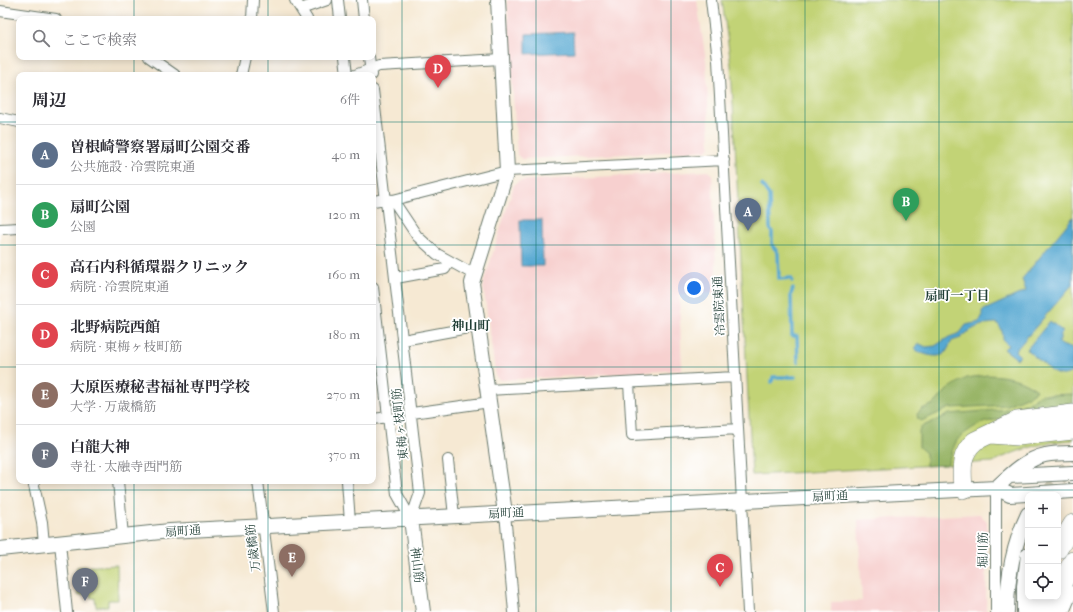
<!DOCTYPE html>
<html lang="ja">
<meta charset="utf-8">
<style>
:root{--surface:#fff;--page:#f7f7f7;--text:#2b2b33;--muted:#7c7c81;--line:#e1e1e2;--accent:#b5179e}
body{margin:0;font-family:"IM FELL French Canon","Noto Serif JP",serif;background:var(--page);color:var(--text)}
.controls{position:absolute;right:12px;bottom:12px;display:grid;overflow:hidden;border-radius:8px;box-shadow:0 2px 10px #0003}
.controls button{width:36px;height:36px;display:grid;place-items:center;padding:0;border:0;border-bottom:1px solid var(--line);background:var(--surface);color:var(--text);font:20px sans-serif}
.you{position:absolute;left:694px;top:288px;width:14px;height:14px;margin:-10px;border:3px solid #fff;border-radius:50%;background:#1a73e8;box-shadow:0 0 0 6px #1a73e833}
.badge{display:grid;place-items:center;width:26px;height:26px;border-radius:50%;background:var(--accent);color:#fff;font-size:13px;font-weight:700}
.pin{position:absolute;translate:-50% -33px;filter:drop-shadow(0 1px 2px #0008)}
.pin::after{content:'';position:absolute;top:21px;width:14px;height:12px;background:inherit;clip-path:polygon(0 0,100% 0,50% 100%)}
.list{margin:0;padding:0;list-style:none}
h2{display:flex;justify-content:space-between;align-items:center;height:52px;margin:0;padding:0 16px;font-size:17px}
h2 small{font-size:13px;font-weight:400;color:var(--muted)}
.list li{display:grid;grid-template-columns:26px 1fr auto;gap:12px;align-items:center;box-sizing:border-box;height:60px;padding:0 16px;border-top:1px solid var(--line)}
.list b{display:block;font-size:15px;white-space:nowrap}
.list p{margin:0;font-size:13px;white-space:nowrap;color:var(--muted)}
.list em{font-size:13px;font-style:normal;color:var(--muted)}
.icon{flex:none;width:22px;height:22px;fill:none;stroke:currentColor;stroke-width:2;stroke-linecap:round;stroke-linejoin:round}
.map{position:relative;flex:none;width:1073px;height:612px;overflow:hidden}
.search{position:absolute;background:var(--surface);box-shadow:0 2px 10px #0003;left:16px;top:16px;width:360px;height:44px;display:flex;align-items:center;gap:10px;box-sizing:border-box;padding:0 14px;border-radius:8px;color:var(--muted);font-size:15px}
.panel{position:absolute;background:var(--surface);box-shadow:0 2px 10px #0003;left:16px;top:72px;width:360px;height:412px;border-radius:8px}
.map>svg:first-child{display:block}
.built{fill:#f7d0cf}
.green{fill:#c2d376;stroke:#708855}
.forest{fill:#99b567;stroke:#5c794e}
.water{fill:#57a8d1;stroke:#3b7282}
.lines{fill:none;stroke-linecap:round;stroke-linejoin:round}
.stream{stroke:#57a8d1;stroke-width:3.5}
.secondary-tunnel{stroke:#cbc7b3;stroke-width:14;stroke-dasharray:14 7;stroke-linecap:butt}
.street-casing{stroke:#6a796c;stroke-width:12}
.secondary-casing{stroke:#6a796c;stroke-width:16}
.highway-casing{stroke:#6a796c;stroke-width:20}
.street{stroke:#fff;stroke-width:10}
.secondary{stroke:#fff;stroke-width:14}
.highway{stroke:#fff;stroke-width:19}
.grid{fill:none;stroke:#0f766e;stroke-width:1;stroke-opacity:0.55}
.labels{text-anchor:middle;stroke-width:3.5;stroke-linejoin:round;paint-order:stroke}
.street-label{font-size:12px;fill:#1f3d34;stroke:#fff}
.neighbourhood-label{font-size:13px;font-weight:bold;fill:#1f3d34;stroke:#fff}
</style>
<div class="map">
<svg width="1073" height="612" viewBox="0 0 1073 612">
<rect width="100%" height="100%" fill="#fff"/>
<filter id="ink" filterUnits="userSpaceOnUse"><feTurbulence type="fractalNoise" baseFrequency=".025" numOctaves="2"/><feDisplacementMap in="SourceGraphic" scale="8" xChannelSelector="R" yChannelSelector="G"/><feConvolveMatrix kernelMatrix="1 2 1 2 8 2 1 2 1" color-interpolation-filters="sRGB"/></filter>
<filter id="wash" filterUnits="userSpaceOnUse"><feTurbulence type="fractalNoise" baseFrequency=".012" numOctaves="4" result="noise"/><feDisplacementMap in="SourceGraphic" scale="16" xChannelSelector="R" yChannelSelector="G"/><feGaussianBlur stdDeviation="0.9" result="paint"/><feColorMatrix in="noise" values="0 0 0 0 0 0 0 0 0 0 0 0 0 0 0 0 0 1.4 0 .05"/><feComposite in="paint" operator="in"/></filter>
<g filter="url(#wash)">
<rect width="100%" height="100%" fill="#f6e9d3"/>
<path class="built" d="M 507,0 L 697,0 L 706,61 L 710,146 L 707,150 L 522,159 L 517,155 Z
M 709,171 L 712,174 L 717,293 L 679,295 L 682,370 L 500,380 L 496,377 L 483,285 L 514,185 L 519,181 Z
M 980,514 L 987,522 L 986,612 L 831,612 L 831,602 L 862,601 L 858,520 Z"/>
<path class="green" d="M 722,0 L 1073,0 L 1073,440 C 1045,442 1018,449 993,462 L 752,475 L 731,65 Z
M 117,565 L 118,600 L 108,600 L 108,606 L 96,607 L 95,598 L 91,598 L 90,594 L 78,595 L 77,567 Z"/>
<path class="forest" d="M 987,375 C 1008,376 1020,378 1037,390 L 1028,396 L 1007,405 L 950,408 L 921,421 L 918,419 L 917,414 L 922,409 L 934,404 L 950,387 L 967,378 Z
M 1042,394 L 1050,395 L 1073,394 L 1073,411 L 995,420 L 985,422 L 974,427 L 965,433 L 957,440 L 952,451 L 947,465 L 926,466 L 926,453 L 919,447 L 919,432 L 921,427 L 950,414 L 1008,409 L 1026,404 Z"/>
<path class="water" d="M 573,32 L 574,52 L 526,54 L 526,34 Z
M 1073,217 L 1073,284 L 1015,351 L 1020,356 L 1017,359 L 1004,349 L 1008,345 L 1003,340 C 1003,333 1002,329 997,323 C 984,323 974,327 964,335 L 963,335 L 961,338 L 952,341 C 949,345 948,351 944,354 C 937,359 919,354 914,348 L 917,345 L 920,344 L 926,347 L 935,346 L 949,337 L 960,333 L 966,325 L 979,322 L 982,317 L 982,311 L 1026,291 L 1022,279 Z
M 520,220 L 542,220 L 543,266 L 521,266 Z
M 1050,321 L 1063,332 L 1060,335 L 1060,341 L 1058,341 C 1061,347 1068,346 1073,349 L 1072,372 C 1066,376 1060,376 1054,373 L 1028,351 L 1027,349 Z"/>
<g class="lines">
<path class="stream" d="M 762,185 L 769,195 L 770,228 L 772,232 L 772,245 L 778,253 L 779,279 L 791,278 L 792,281
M 793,289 L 791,294 L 792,336 L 797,336 L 798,362
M 772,382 L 773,377 L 795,377"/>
</g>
</g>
<g filter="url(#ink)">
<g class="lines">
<path class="secondary-tunnel" d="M 1046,495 L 1073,461"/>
<defs>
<path id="street" d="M 295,0 L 307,19
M 338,0 L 340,19
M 362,0 L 364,19
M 711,0 L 718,60 L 748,612
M 301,9 L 327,0
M 0,11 L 56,19
M 252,19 L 253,0
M 149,57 L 175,75
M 345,57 L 347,75
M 369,57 L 371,75
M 241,75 L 245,57
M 355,75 L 379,66 L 501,59
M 373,90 L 420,493 L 411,519 L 397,494 L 373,287
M 0,118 L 19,122
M 393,200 L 417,236 L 437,254 L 475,275
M 373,201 L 386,199 L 393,200 L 507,171 L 724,160
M 0,229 L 19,228
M 396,278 L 445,269 L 449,262
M 403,340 L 479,326
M 629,383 L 632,435 L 738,429
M 488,390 L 735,377
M 412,413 L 490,402
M 373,419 L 389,417
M 448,460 L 454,516
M 33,481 L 42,522 L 44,544
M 118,481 L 123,536
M 258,481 L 274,612
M 347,481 L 350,522
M 996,488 L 996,612
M 505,513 L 514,612
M 60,543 L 67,612
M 1064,612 L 1073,591"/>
<path id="secondary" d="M 498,0 L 507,171 L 472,283 L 505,513
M 1009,476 L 1073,473
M 996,488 L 1010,495 L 1073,491
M 411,519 L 423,612
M 0,549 L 170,531 L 996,488 C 1010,475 1026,459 1045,455 C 1054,453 1064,453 1073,453
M 1007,612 C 1007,577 1013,545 1028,514
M 1024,612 L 1024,586 L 1028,555"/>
<path id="highway" d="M 991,434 L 1018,436 L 1073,430
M 963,489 C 962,470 959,455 975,441 L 1017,421 L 1073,414
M 1058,549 L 1073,524
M 1058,592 L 1073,561
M 1034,612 L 1038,597
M 1052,612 L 1056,597"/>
</defs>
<use href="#street" class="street-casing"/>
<use href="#secondary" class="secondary-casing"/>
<use href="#highway" class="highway-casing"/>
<use href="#street" class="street"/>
<use href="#secondary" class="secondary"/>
<use href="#highway" class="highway"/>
</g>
</g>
<path class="grid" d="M 134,0 L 134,19M 268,0 L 268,19M 402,0 L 402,612M 536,0 L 536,612M 671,0 L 671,612M 805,0 L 805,612M 939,0 L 939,612M 134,57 L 134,75M 268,57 L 268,75M 0,122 L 19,122M 373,122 L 1073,122M 0,245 L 19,245M 373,245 L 1073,245M 0,367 L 19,367M 373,367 L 1073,367M 134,481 L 134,612M 268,481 L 268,612M 0,490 L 1073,490"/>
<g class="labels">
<g class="street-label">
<text transform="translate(719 306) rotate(-93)" y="4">冷雲院東通</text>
<text transform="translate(400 424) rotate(-96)" y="4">東梅ヶ枝町筋</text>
<text transform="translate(830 496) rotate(-3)" y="4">扇町通</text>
<text transform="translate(506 513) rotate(-3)" y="4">扇町通</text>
<text transform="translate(183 531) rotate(-4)" y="4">扇町通</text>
<text transform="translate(253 548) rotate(-97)" y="4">万歳橋筋</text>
<text transform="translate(983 550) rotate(-90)" y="4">堀川筋</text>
<text transform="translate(417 565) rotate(83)" y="4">神山筋</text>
</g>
<g class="neighbourhood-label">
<text x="957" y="300">扇町一丁目</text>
<text x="471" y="330">神山町</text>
</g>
</g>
</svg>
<div class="controls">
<button>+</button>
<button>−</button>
<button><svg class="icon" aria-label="locate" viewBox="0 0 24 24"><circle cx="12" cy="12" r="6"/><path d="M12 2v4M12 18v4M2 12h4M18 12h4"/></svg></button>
</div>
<div class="you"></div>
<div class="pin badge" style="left:748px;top:231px;background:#5c6f8a">A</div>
<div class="pin badge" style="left:906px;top:221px;background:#2e9e5b">B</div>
<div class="pin badge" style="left:720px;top:587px;background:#e0444e">C</div>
<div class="pin badge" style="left:438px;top:88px;background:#e0444e">D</div>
<div class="pin badge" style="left:292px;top:577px;background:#8d6e63">E</div>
<div class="pin badge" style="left:85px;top:601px;background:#6b7280">F</div>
<div class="search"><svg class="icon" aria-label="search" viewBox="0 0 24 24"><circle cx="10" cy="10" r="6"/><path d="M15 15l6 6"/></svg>ここで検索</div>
<section class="panel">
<h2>周辺<small>6件</small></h2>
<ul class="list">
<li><span class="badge" style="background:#5c6f8a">A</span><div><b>曽根崎警察署扇町公園交番</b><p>公共施設 · 冷雲院東通</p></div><em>40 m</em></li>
<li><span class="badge" style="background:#2e9e5b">B</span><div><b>扇町公園</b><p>公園</p></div><em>120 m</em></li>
<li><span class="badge" style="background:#e0444e">C</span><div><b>高石内科循環器クリニック</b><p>病院 · 冷雲院東通</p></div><em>160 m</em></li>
<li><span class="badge" style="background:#e0444e">D</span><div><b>北野病院西館</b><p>病院 · 東梅ヶ枝町筋</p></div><em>180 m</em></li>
<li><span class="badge" style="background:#8d6e63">E</span><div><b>大原医療秘書福祉専門学校</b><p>大学 · 万歳橋筋</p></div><em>270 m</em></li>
<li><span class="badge" style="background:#6b7280">F</span><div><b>白龍大神</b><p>寺社 · 太融寺西門筋</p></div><em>370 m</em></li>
</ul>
</section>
</div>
